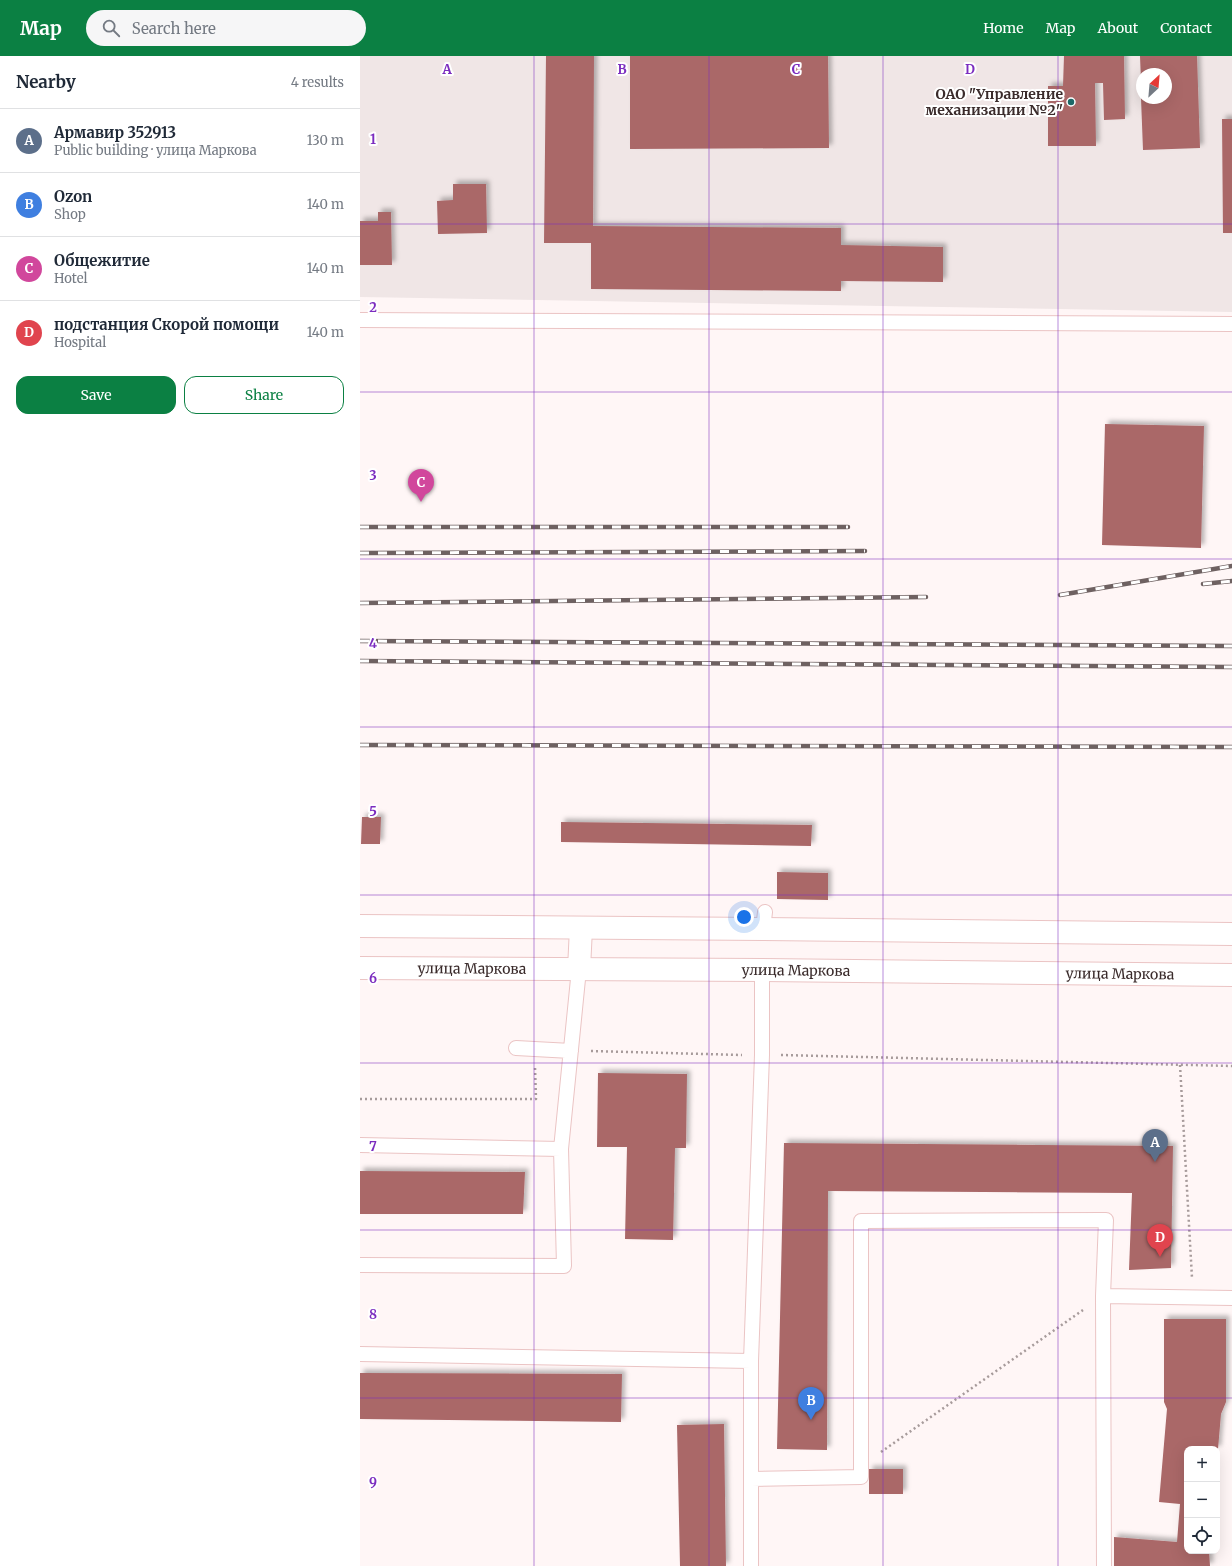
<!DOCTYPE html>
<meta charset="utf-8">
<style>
:root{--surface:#fff;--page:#f6f6f7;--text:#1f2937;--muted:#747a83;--line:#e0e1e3;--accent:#0b8043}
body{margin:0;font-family:Merriweather,serif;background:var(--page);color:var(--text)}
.controls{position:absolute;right:12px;bottom:12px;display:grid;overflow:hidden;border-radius:8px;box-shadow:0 4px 16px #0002}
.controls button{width:36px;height:36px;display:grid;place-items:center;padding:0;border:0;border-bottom:1px solid var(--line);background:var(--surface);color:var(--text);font:20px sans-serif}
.compass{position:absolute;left:776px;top:12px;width:36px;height:36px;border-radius:50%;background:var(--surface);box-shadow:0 4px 16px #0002;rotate:26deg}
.you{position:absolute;left:384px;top:861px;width:14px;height:14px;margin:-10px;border:3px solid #fff;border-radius:50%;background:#1a73e8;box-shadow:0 0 0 6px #1a73e833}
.badge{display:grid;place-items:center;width:26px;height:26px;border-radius:50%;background:var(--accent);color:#fff;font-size:13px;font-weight:700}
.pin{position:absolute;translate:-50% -33px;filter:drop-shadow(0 1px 2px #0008)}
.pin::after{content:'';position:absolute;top:21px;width:14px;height:12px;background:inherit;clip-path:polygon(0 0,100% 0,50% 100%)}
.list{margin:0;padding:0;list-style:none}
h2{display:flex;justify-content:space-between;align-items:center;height:52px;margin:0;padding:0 16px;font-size:17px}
h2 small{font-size:13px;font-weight:400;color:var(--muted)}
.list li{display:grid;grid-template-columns:26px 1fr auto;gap:12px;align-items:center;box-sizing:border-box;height:64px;padding:0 16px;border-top:1px solid var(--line)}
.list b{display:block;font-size:15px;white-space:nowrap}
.list p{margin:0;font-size:13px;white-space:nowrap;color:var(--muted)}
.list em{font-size:13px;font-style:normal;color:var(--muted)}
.actions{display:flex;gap:8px;padding:12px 16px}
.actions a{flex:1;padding:9px 0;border:1px solid var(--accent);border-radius:12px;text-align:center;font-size:14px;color:var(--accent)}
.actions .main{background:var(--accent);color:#fff}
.icon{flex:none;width:22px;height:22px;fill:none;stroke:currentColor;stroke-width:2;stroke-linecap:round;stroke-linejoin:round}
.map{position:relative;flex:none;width:872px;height:1510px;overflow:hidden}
header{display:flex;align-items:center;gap:24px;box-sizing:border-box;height:56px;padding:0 20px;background:var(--accent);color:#fff}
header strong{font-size:19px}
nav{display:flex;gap:22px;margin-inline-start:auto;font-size:14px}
.search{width:280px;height:36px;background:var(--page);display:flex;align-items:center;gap:10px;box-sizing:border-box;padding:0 14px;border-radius:22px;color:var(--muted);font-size:15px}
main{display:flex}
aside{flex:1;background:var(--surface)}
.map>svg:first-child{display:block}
.built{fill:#f0e6e6;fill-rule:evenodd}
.building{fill:#aa6768;filter:url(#shadow)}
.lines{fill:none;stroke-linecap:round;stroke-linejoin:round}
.lane-casing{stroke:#ebc4c4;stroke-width:16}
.street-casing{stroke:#ebc4c4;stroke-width:24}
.secondary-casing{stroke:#ebc4c4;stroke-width:24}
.path{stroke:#a79b9b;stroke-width:2.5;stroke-dasharray:2 3;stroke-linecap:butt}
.lane{stroke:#fff;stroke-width:14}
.street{stroke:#fff;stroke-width:22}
.secondary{stroke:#fff;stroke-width:22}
.rail-casing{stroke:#6e6161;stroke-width:4.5}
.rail{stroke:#fff;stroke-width:3;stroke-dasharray:9;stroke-linecap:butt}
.grid{fill:none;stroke:#7b2cbf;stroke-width:1;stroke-opacity:0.55}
.poi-dot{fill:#1c6867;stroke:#fff;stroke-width:1.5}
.labels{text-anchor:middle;stroke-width:4;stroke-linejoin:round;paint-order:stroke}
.poi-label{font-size:14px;font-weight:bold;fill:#3a2b2b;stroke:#fff;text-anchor:end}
.street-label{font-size:14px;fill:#3a2b2b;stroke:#fff}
.grid-label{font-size:13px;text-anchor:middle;font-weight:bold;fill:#7b2cbf;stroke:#fff;stroke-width:4;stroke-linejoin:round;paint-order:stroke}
</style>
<header>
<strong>Map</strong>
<div class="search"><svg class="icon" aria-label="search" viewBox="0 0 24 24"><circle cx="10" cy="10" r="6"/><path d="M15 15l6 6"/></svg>Search here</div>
<nav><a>Home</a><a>Map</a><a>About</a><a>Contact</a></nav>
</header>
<main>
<aside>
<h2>Nearby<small>4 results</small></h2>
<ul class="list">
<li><span class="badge" style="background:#5c6f8a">A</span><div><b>Армавир 352913</b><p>Public building · улица Маркова</p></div><em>130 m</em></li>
<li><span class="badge" style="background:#3f7fe0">B</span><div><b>Ozon</b><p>Shop</p></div><em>140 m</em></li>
<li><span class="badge" style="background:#d1479c">C</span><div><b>Общежитие</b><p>Hotel</p></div><em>140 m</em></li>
<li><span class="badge" style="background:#e0444e">D</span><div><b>подстанция Скорой помощи</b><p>Hospital</p></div><em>140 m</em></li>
</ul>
<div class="actions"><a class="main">Save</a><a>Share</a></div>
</aside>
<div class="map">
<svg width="872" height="1510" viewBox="0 0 872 1510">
<defs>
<filter id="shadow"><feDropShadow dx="3.5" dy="-3.5" stdDeviation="2" flood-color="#0004"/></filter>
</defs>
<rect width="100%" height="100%" fill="#fff6f6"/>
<path class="built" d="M 0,0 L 872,0 L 872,256 L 0,241 ZM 782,18 L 806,18 L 806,42 L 782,42 Z"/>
<path class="building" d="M 186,0 L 234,0 L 233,170 L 481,172 L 481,189 L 583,191 L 583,226 L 481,225 L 481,235 L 231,233 L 231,187 L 184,187 Z
M 270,0 L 468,0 L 469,92 L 270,93 Z
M 704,0 L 764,0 L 765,63 L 744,64 L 743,27 L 735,27 L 736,90 L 688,90 L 688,30 L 703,30 Z
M 780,0 L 837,0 L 840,92 L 783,94 L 781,42 L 806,42 L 806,18 L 782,18 L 782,25 L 781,25 Z
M 862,63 L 872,63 L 872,177 L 863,177 Z
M 93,128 L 126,128 L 127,177 L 78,178 L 77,145 L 93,144 Z
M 18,156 L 31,156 L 32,209 L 0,209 L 0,165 L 18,165 Z
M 745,368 L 844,370 L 841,492 L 742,489 Z
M 2,761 L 21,761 L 20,788 L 1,788 Z
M 201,766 L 452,769 L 451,790 L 201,786 Z
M 417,816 L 468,817 L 468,844 L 417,843 Z
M 238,1017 L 327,1018 L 326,1092 L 315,1092 L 313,1184 L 265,1183 L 267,1091 L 237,1091 Z
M 424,1087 L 813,1090 L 811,1212 L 769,1214 L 772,1137 L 468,1135 L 467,1394 L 417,1393 Z
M 0,1115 L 165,1116 L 163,1158 L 0,1158 Z
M 804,1263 L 866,1263 L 866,1346 L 861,1358 L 858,1393 L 827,1393 L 827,1495 L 849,1495 L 850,1510 L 754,1510 L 754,1481 L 817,1486 L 820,1448 L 799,1446 L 807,1353 L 804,1346 Z
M 0,1317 L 262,1318 L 261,1366 L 0,1363 Z
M 364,1368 L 366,1510 L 320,1510 L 317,1369 Z
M 509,1413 L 543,1413 L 543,1438 L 509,1438 Z"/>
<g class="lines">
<defs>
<path id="lane" d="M 0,264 L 872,268
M 403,873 L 405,856
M 156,992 L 211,995
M 0,1089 L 201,1093
M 0,1209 L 204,1210 L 201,1093 L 219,913
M 743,1240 L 872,1242
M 0,1298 L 391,1305 L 402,999 L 402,914
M 391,1305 L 391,1423 L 501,1421 L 501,1165 L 746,1164 L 743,1240 L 744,1510
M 391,1510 L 391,1423"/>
<path id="street" d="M 219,913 L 221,872"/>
<g id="secondary">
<path d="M 0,870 L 403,873 L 872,878"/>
<path id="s1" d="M 0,912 L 402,914 L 872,919"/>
</g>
</defs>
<use href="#lane" class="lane-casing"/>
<use href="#street" class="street-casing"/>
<use href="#secondary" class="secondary-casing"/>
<path class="path" d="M 231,995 L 382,999
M 421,999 L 872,1010
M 820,1009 L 832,1222
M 0,1043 L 176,1043 L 175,1011
M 521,1396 L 723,1254"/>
<use href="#lane" class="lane"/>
<use href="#street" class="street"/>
<use href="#secondary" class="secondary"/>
<defs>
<path id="rail" d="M 0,471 L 488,471
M 0,497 L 505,495
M 843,528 L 872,525
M 700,539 L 872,510
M 0,547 L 566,541
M 0,585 L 872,590
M 0,605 L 872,611
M 0,689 L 872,691"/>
</defs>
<use href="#rail" class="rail-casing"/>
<use href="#rail" class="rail"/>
</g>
<path class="grid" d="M 174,0 L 174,1510M 349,0 L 349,1510M 523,0 L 523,1510M 698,0 L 698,1510M 0,168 L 872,168M 0,336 L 872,336M 0,503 L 872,503M 0,671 L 872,671M 0,839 L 872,839M 0,1007 L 872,1007M 0,1174 L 872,1174M 0,1342 L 872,1342"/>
<circle class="poi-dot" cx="711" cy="46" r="4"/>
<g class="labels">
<g class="poi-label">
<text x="703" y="43">ОАО "Управление<tspan x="703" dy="16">механизации №2"</tspan></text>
</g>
<g class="street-label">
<text dy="5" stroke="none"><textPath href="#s1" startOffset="112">улица Маркова</textPath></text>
<text dy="5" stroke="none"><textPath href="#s1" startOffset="436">улица Маркова</textPath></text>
<text dy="5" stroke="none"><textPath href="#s1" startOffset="760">улица Маркова</textPath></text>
</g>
</g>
<g class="grid-label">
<text x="87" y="18">A</text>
<text x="262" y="18">B</text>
<text x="436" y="18">C</text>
<text x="610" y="18">D</text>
<text x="13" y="88">1</text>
<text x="13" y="256">2</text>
<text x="13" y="424">3</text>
<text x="13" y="592">4</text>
<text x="13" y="760">5</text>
<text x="13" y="927">6</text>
<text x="13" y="1095">7</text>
<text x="13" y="1263">8</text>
<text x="13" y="1431">9</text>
</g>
</svg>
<div class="controls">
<button>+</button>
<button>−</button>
<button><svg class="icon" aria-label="locate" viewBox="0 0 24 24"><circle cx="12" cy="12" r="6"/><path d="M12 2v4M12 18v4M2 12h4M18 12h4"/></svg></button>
</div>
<svg class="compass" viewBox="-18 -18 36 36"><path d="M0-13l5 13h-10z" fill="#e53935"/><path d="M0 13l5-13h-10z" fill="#747a83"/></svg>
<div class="you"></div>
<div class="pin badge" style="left:795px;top:1106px;background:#5c6f8a">A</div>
<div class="pin badge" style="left:451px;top:1364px;background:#3f7fe0">B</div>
<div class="pin badge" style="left:61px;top:446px;background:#d1479c">C</div>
<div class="pin badge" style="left:800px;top:1201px;background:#e0444e">D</div>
</div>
</main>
